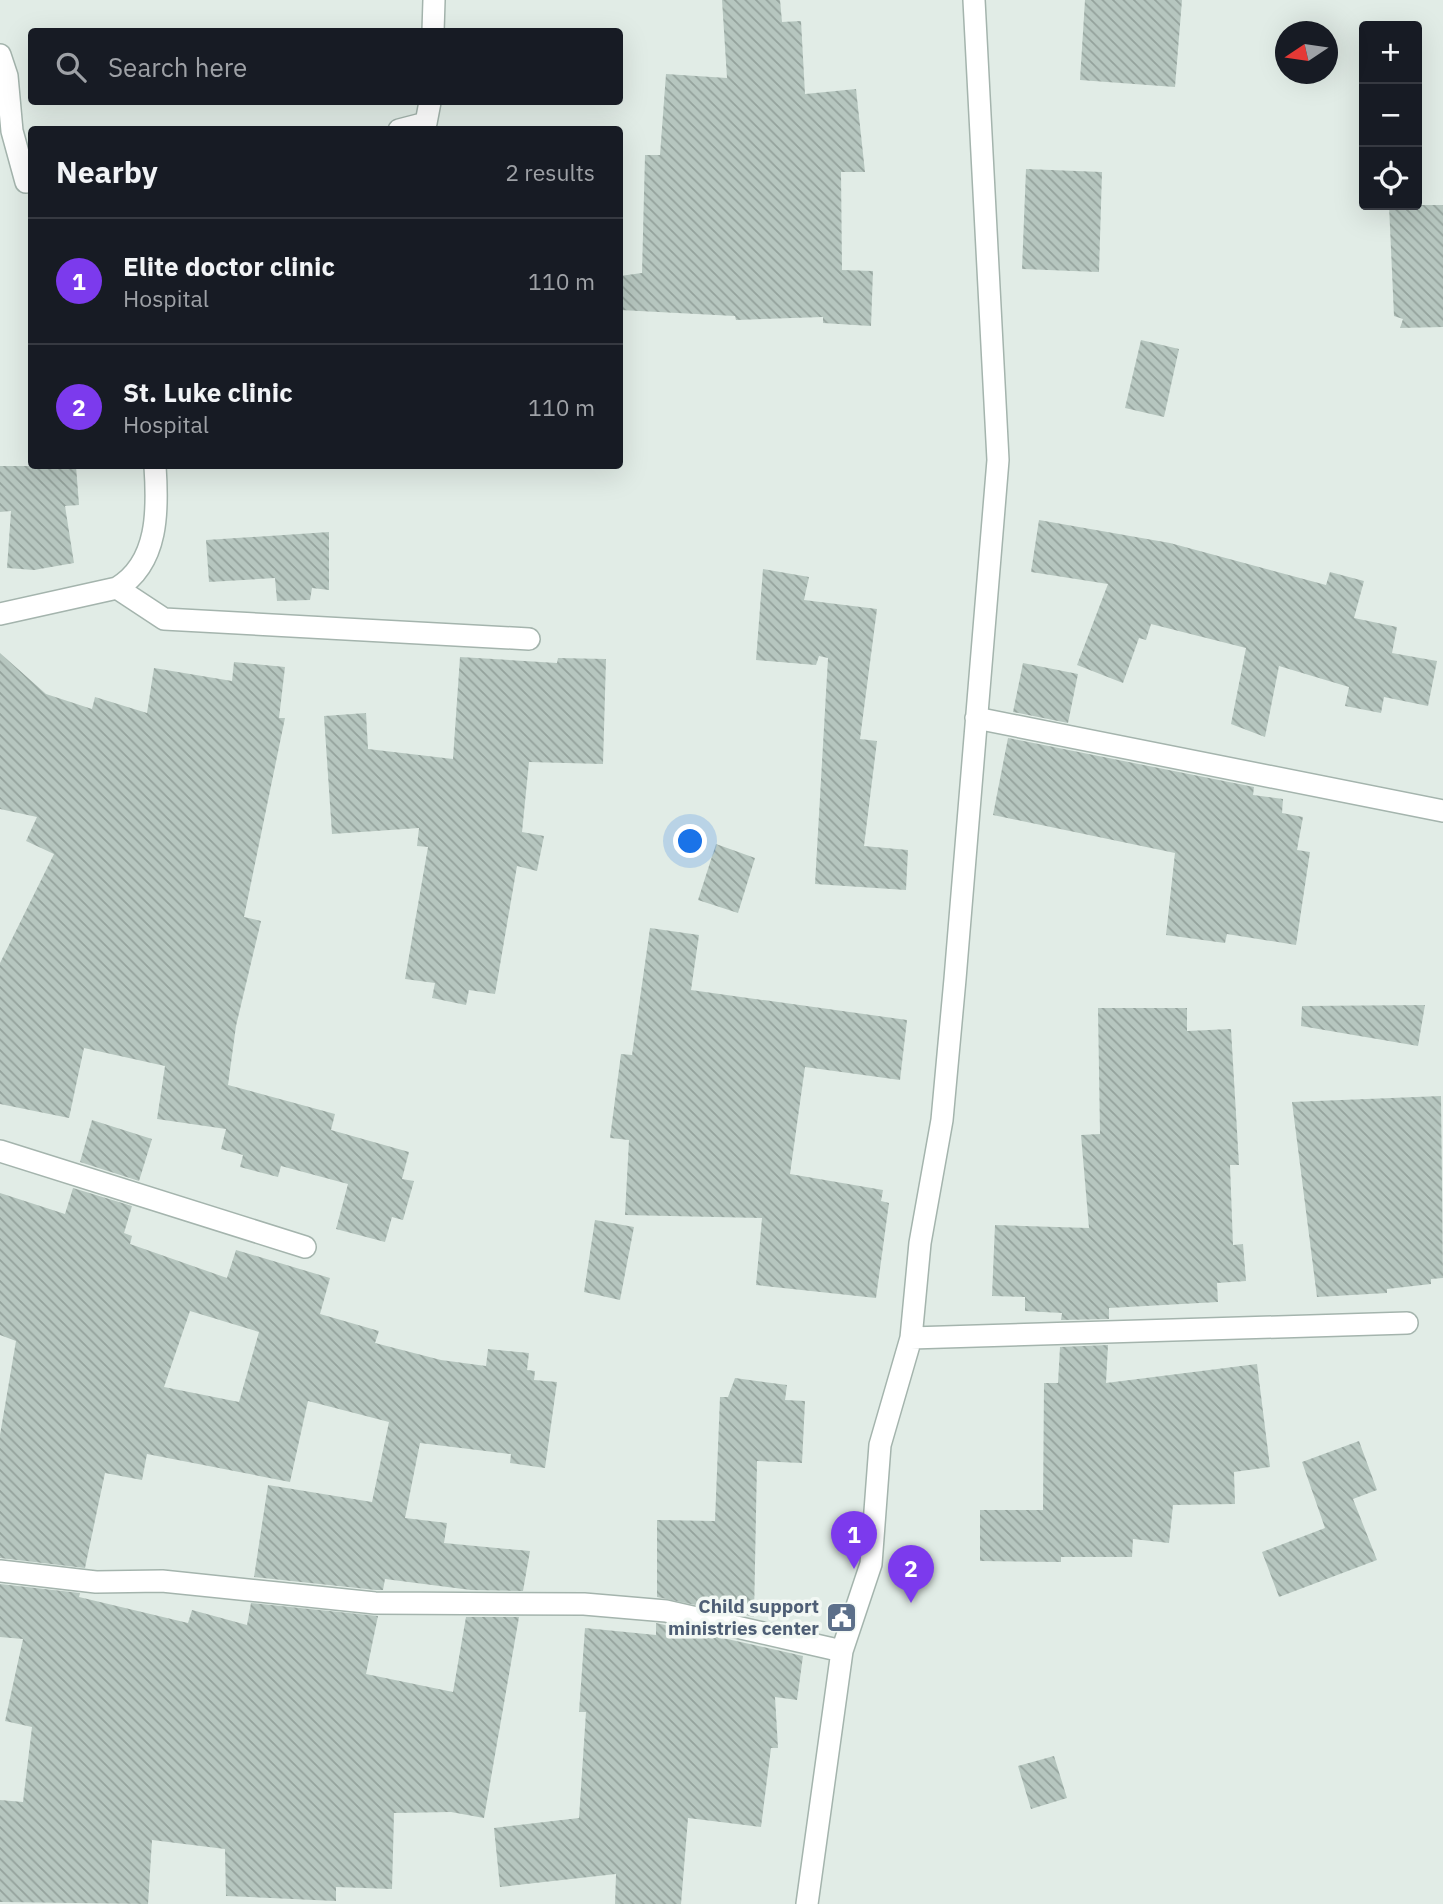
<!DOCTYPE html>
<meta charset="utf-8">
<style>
:root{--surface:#171b24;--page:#20242c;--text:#f1f3f6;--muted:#9ea1a6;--line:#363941;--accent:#7c3aed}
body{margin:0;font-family:"IBM Plex Sans",sans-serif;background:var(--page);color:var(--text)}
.controls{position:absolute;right:21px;top:21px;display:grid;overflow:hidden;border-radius:7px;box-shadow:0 7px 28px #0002}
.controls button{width:63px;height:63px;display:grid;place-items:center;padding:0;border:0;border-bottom:2px solid var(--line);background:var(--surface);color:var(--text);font:35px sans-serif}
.compass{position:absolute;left:1275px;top:21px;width:63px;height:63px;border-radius:50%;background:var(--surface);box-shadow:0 7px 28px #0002;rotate:257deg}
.you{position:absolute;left:691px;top:842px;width:24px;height:24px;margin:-18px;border:5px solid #fff;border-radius:50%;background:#1a73e8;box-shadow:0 0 0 10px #1a73e833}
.badge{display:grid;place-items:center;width:46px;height:46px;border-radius:50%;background:var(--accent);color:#fff;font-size:23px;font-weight:700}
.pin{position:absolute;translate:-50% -58px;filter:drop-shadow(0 2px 4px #0008)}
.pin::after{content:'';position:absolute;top:37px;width:24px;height:21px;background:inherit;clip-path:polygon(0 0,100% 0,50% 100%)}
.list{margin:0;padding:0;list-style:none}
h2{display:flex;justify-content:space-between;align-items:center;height:91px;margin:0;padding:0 28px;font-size:30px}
h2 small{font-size:23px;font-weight:400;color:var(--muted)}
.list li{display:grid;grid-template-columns:46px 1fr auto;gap:21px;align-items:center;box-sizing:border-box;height:126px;padding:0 28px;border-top:2px solid var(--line)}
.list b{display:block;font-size:26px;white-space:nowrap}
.list p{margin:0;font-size:23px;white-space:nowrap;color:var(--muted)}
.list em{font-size:23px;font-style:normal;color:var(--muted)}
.icon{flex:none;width:38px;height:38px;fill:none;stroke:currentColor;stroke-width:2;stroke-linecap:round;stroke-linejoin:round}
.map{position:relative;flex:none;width:1443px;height:1904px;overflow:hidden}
.search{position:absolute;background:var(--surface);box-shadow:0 7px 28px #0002;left:28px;top:28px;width:595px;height:77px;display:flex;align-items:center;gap:18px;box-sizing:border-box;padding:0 24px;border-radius:7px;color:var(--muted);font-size:26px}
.panel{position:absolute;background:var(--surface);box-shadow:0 7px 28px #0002;left:28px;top:126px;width:595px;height:343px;border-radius:7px}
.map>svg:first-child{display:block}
.building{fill:url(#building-back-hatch);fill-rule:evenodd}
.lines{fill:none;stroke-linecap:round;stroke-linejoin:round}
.minor-casing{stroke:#a4b4ad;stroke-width:24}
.minor{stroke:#fff;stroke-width:21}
.labels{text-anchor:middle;stroke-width:7;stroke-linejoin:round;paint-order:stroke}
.service-label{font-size:19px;font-weight:bold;fill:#4e5e75;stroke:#f2f8f4;text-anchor:end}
</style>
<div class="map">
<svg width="1443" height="1904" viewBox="0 0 1443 1904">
<defs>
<pattern id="building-back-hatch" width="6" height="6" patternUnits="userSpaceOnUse" patternTransform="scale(1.75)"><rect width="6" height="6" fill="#b6c6bf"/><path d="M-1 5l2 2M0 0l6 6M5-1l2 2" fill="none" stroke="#94a29c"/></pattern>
</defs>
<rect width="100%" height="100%" fill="#e1ece6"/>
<path class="building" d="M 722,0 L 780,0 L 782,22 L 801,21 L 805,94 L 856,89 L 865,172 L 841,172 L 842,270 L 873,271 L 871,326 L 823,323 L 823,317 L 736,320 L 735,316 L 620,310 L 620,276 L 642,273 L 645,155 L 660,155 L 666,74 L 727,78 Z
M 1085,0 L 1182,0 L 1175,87 L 1080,80 Z
M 1026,169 L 1102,172 L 1099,272 L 1022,269 Z
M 1389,205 L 1443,205 L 1443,327 L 1400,328 L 1403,319 L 1394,316 Z
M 1141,340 L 1179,349 L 1164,417 L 1125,408 Z
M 0,466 L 76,466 L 79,505 L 65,506 L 74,563 L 34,570 L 7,568 L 11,511 L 0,512 Z
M 1039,520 L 1170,543 L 1326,585 L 1330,572 L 1364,581 L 1354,618 L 1397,627 L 1392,653 L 1437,661 L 1428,706 L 1384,697 L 1381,713 L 1345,706 L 1349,687 L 1279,666 L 1265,737 L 1231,724 L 1246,648 L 1151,624 L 1146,640 L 1139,638 L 1123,683 L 1077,665 L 1108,584 L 1031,572 Z
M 329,532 L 329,590 L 312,588 L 310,600 L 277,601 L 275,578 L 209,582 L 206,540 Z
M 763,569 L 809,577 L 804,600 L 877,609 L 860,739 L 877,741 L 864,846 L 908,850 L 906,890 L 815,884 L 828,658 L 819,656 L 816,665 L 756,660 Z
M 0,653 L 46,694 L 92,709 L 95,697 L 147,713 L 154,668 L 232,681 L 234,662 L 285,667 L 279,718 L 285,718 L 244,917 L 261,921 L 236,1026 L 228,1085 L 335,1114 L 331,1130 L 409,1152 L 402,1179 L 414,1181 L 403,1220 L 392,1217 L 385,1242 L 336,1229 L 348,1184 L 281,1166 L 278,1177 L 240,1167 L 243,1155 L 221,1149 L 226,1129 L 157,1119 L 165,1066 L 84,1048 L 69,1118 L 0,1104 L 0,963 L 54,854 L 26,841 L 37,817 L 0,809 Z
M 460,657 L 557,663 L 558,658 L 606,659 L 603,764 L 529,762 L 522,832 L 544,836 L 537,871 L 517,866 L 495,994 L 469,990 L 466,1005 L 432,998 L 435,983 L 405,979 L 428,847 L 417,846 L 419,828 L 332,834 L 324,716 L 366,713 L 368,749 L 453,759 Z
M 1023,663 L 1078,674 L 1068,723 L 1013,712 Z
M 1008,738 L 1254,787 L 1253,795 L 1283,799 L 1282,813 L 1303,817 L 1297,850 L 1310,852 L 1296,945 L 1227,934 L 1225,943 L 1166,935 L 1175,853 L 993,815 Z
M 716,844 L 755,858 L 738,913 L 698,900 Z
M 650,928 L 699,935 L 691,990 L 907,1020 L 900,1080 L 805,1067 L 790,1174 L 883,1190 L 881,1201 L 889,1203 L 876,1298 L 756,1285 L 762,1218 L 625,1215 L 629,1140 L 610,1138 L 621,1054 L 632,1055 Z
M 1425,1005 L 1418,1046 L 1301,1026 L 1302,1006 Z
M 1098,1008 L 1187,1008 L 1187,1031 L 1231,1029 L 1239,1165 L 1230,1165 L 1233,1245 L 1243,1244 L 1246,1281 L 1217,1283 L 1218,1302 L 1109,1308 L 1109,1319 L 1061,1320 L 1062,1313 L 1025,1311 L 1025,1297 L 992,1296 L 995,1225 L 1089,1228 L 1081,1135 L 1100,1134 Z
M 1441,1096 L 1443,1278 L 1431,1279 L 1431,1284 L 1387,1289 L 1387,1293 L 1317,1297 L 1292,1102 Z
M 92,1120 L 152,1139 L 139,1181 L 80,1162 Z
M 73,1188 L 132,1206 L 124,1233 L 132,1236 L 130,1244 L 227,1278 L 236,1250 L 330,1278 L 320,1314 L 379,1331 L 375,1343 L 441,1360 L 486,1366 L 488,1349 L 529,1353 L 527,1370 L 535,1371 L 534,1380 L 557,1382 L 545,1468 L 510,1463 L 511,1454 L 420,1443 L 405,1518 L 447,1523 L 444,1543 L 530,1551 L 523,1591 L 471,1590 L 385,1579 L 383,1590 L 376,1590 L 254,1577 L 268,1485 L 372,1502 L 389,1422 L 308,1401 L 290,1482 L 147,1454 L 142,1480 L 105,1473 L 85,1568 L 0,1558 L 0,1435 L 16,1341 L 0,1335 L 0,1193 L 65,1214 ZM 190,1311 L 259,1332 L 239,1402 L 164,1387 Z
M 595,1220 L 634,1227 L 620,1300 L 584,1292 Z
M 1108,1345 L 1106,1383 L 1257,1364 L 1270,1467 L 1234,1472 L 1235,1504 L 1173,1505 L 1169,1543 L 1133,1539 L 1132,1557 L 1061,1557 L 1061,1562 L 980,1561 L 980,1510 L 1043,1510 L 1044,1383 L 1058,1383 L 1060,1347 Z
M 735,1378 L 787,1385 L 785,1400 L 805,1401 L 802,1463 L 757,1461 L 754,1617 L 657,1597 L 657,1520 L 715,1521 L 720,1397 L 728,1397 Z
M 1359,1441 L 1377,1490 L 1353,1499 L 1377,1560 L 1279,1597 L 1262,1552 L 1325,1528 L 1302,1462 Z
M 0,1584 L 80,1593 L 79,1597 L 188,1623 L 192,1610 L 247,1625 L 251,1603 L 378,1616 L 366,1674 L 453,1692 L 466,1617 L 519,1617 L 484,1818 L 451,1812 L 394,1813 L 392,1889 L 336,1887 L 336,1901 L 226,1896 L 225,1849 L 152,1840 L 148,1904 L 0,1902 L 0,1800 L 23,1802 L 32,1727 L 5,1721 L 23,1639 L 0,1637 Z
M 656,1623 L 803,1656 L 797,1700 L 775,1697 L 778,1748 L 771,1748 L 761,1827 L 688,1818 L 681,1904 L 615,1904 L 616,1874 L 500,1887 L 494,1828 L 579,1818 L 586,1712 L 579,1712 L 585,1628 L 656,1635 Z
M 1054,1756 L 1067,1798 L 1031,1809 L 1018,1766 Z"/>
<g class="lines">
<defs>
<path id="minor" d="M 433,32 L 434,0
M 0,55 L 7,76 L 12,131 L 26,182 L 32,180
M 399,130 L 426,123 L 430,102
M 117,588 L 164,619 L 529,639
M 0,614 L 117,588 C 159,563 158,509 155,466
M 976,718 L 1443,811
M 0,1151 L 305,1247
M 911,1338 L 1407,1323
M 0,1571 L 96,1582 L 162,1581 L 375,1603 L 584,1604 L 666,1611 L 842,1651
M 807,1904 L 842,1651 L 871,1564 L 880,1445 L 911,1338 L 920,1243 L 942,1120 L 955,979 L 998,460 L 974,0"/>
</defs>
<use href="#minor" class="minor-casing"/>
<use href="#minor" class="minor"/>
</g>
<defs>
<symbol id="civic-square" viewBox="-11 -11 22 22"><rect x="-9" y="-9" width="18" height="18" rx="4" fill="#5c6f8a" stroke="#f2f8f4"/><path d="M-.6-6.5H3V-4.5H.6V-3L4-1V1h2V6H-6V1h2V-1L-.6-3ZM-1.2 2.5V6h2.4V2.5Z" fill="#fff"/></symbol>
</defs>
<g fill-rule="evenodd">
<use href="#civic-square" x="824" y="1600" width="35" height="35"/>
</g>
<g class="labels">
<g class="service-label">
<text x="819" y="1613">Child support<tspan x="819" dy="22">ministries center</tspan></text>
</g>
</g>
</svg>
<div class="controls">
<button>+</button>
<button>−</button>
<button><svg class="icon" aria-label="locate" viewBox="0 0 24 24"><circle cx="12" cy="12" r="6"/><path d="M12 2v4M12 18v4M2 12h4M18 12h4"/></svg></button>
</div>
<svg class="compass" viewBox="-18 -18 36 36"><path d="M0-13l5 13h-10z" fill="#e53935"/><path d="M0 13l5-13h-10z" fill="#9ea1a6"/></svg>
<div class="you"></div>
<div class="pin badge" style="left:854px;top:1569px">1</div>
<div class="pin badge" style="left:911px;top:1603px">2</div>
<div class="search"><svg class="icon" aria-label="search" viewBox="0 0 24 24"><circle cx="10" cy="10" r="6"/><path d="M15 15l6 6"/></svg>Search here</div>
<section class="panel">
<h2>Nearby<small>2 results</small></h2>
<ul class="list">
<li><span class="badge">1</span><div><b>Elite doctor clinic</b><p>Hospital</p></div><em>110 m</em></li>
<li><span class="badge">2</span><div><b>St. Luke clinic</b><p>Hospital</p></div><em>110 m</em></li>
</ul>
</section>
</div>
